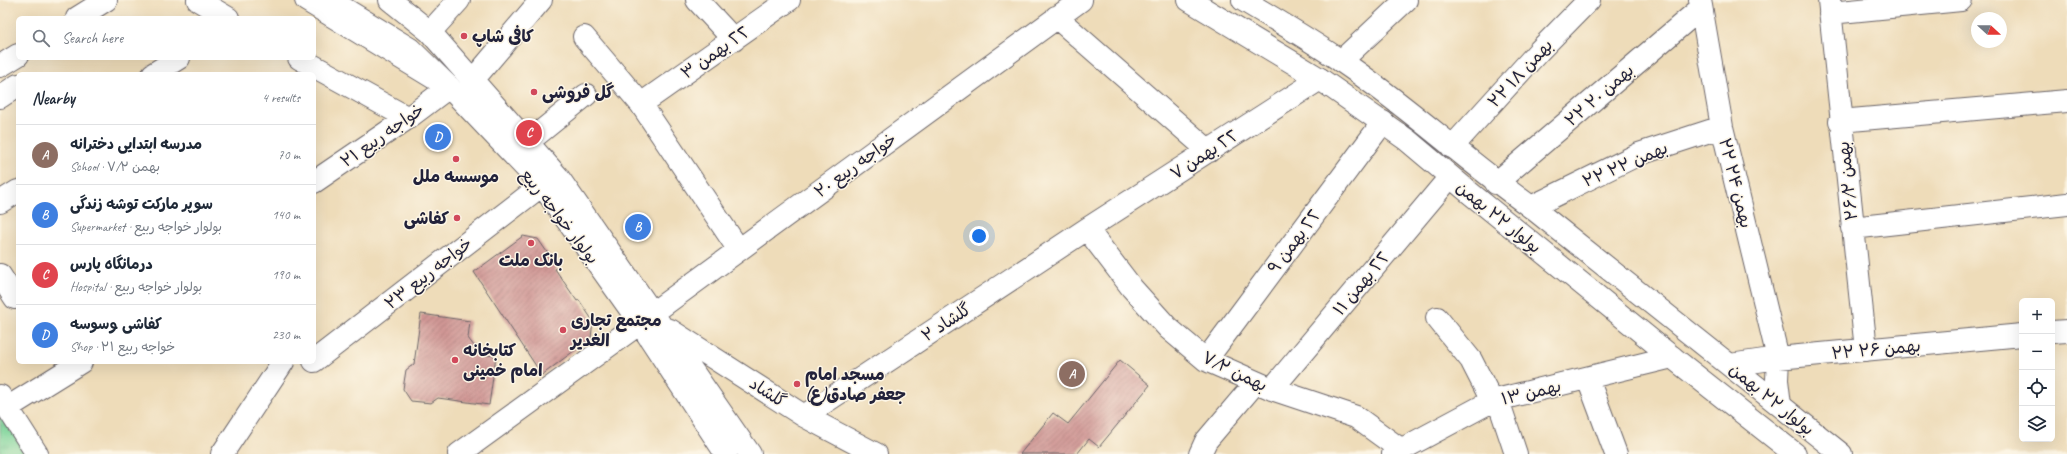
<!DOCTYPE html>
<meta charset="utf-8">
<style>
:root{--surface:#fff;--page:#f6f6f7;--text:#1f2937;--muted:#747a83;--line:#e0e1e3;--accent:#0f766e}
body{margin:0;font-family:Caveat,"Playpen Sans Arabic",sans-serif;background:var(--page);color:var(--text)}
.controls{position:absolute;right:12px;bottom:12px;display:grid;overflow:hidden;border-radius:6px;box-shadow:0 4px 16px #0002}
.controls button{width:36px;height:36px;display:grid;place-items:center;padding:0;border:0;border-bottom:1px solid var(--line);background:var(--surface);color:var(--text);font:20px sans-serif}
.compass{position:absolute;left:1971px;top:12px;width:36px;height:36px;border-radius:50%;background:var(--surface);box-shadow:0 4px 16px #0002;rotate:111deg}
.you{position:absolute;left:979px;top:236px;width:14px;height:14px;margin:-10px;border:3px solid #fff;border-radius:50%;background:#1a73e8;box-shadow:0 0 0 6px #1a73e833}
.badge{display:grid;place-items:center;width:26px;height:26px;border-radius:50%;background:var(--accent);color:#fff;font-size:13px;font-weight:700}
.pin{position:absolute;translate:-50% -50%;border:2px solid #fff;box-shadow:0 1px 4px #0006}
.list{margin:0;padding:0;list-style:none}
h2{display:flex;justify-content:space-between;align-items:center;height:52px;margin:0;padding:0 16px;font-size:17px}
h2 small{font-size:13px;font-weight:400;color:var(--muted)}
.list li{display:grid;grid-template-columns:26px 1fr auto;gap:12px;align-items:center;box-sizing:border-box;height:60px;padding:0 16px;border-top:1px solid var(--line)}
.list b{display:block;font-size:15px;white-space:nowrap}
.list p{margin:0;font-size:13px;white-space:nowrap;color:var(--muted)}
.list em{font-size:13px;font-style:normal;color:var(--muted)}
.icon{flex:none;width:22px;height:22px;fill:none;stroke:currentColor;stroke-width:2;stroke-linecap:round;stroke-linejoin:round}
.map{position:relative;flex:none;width:2067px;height:454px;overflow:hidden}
.search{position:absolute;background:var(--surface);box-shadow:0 4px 16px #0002;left:16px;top:16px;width:300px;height:44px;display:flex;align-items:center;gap:10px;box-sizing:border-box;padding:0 14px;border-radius:6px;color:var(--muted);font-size:15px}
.panel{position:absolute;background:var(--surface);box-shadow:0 4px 16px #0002;left:16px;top:72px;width:300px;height:292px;border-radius:6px}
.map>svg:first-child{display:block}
.park{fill:url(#park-tufts);stroke:#4f7b6a}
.building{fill:url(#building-hatch)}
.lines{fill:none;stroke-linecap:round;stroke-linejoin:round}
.minor-casing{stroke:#696367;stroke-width:24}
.major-casing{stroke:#696367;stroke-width:24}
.minor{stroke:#fff;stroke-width:22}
.major{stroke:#fff;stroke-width:22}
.poi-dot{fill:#d1495b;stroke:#fcf5e5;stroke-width:1.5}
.labels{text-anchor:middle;stroke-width:3;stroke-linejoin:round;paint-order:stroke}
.poi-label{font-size:17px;font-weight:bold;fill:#22223b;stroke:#fcf5e5;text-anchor:start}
.street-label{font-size:17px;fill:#22223b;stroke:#fcf5e5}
</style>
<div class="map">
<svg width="2067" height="454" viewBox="0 0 2067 454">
<defs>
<pattern id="park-tufts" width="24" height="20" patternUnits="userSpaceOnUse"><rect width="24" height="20" fill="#7cd49a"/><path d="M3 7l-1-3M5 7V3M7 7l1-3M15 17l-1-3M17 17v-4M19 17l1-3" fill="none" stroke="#6bb686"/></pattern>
<pattern id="building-hatch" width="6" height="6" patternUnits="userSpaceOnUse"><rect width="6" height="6" fill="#d09694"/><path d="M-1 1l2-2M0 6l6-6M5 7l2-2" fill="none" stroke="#a87a7a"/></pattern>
</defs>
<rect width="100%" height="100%" fill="#fcf5e5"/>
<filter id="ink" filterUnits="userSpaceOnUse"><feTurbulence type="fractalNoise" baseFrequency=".025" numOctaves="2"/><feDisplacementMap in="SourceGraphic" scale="8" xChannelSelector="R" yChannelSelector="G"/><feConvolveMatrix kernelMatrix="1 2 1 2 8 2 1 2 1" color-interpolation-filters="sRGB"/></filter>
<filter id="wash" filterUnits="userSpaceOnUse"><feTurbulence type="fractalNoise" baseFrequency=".012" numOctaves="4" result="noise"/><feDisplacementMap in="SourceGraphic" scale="16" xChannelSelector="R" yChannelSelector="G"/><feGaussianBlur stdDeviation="0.9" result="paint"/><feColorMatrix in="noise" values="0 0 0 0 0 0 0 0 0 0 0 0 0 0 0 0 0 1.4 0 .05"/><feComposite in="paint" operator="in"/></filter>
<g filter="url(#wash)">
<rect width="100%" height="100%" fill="#eedcb9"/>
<path class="park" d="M 0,411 L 28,454 L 0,454 Z"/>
<g id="blocks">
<path class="building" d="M 523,236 L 538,239 L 558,268 L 555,269 L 577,301 L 579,300 L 593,321 L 591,338 L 542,375 L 474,272 Z
M 421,314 L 470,321 L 468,338 L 480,354 L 496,356 L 489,405 L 438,398 L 431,403 L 411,401 L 403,389 L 406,370 L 414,364 Z
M 1120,360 L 1150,385 L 1099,447 L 1089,439 L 1077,454 L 1020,454 L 1053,413 L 1068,424 Z"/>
</g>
</g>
<g filter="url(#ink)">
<use href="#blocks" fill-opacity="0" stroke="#696367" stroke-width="1"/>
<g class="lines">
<defs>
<path id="minor" d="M 198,0 L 228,18
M 306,0 L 449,87 L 542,185 L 640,323 L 726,454
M 390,0 L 430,32 L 558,177 L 750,454
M 697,0 L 734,40
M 1700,0 L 1722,127 L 1778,358 L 1777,380 L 1780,405
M 1829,0 L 1866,350
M 1830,13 L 1961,0
M 1056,17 L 1209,151
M 77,18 L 106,0
M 430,32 L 459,0
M 584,37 L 641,104 L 739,250
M 299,58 L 408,118
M 1341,61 L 1406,0
M 0,66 L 18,55
M 153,74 L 179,58
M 473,80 L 541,0
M 0,97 L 18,85
M 641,104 L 789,0
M 1840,121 L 2067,101
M 528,142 L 586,95
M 1452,147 L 1539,51 L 1589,0
M 314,182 L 408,118 L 449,87
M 1496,183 L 1701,8
M 0,202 L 18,191
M 1531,207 L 1639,154 L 1722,127
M 1852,228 L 2067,204
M 1087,229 L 1132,288 L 1168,328 L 1206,360 L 1272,389 L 1356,417 L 1400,449
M 0,275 L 15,298
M 654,312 L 1081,0
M 1437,318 L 1471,360 L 1492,401
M 670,330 L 804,416 L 876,454
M 2052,332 L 2067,331
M 1206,360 L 1383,122
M 314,361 L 542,185
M 1730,365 L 1778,358 L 2022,335
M 1588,379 L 1616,454
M 1272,389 L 1450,177
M 0,396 L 37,454
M 1498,400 L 1516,454
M 7,408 L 81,362
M 804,416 L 1087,229 L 1320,79
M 222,454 L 283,362
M 459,454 L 640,323
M 1200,454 L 1206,441 L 1256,382
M 1393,454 L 1492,401 L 1672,357"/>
<path id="major" d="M 330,0 L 410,49 L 449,87
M 1189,0 L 1320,79 L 1407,140 L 1470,193 L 1672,357 L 1795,454
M 1243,0 C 1276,20 1309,39 1341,61 C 1408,106 1466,161 1531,207 L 1841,454"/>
</defs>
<use href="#minor" class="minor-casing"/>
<use href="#major" class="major-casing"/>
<use href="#minor" class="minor"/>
<use href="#major" class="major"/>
</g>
</g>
<g class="poi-dot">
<circle cx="464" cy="36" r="4"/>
<circle cx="534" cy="92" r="4"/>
<circle cx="456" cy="159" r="4"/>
<circle cx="457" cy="218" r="4"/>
<circle cx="531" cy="243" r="4"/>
<circle cx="563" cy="330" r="4"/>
<circle cx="455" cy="360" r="4"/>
<circle cx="797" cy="384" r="4"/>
</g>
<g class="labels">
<g class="poi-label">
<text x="472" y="42">کافی شاپ</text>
<text x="542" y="98">گل فروشی</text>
<text x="456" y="182" text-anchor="middle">موسسه ملل</text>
<text x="449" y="224" text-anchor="end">کفاشی</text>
<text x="531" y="266" text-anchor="middle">بانک ملت</text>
<text x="571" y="326">مجتمع تجاری<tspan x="571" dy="20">الغدیر</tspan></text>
<text x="463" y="356">کتابخانه<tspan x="463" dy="20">امام خمینی</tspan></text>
<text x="805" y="380">مسجد امام<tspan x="805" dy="20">جعفر صادق(ع)</tspan></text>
</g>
<g class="street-label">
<text transform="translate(715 52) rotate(-35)" y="6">٢٢ بهمن ۳</text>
<text transform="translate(1520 73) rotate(-47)" y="6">۲۲ بهمن ۱۸</text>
<text transform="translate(1599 95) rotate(-41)" y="6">۲۲ بهمن ۲۰</text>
<text transform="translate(382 135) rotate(-35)" y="6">خواجه ربیع ۲۱</text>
<text transform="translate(1204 154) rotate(-33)" y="6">٢٢ بهمن ٧</text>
<text transform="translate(1625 164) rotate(-23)" y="6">۲۲ بهمن ۲۲</text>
<text transform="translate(855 165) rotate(-36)" y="6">خواجه ربیع ۲۰</text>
<text transform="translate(1847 181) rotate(-96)" y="6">بهمن ۲۶/۲</text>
<text transform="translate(1736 183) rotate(76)" y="6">۲۲ بهمن ۲۴</text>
<text transform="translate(560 216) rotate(52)" y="6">بولوار خواجه ربیع</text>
<text transform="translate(1499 217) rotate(39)" y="6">بولوار ۲۲ بهمن</text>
<text transform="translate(1294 241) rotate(-53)" y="6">٢٢ بهمن ۹</text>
<text transform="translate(428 273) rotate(-38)" y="6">خواجه ربیع ۲۳</text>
<text transform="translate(1361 283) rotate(-50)" y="6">٢٢ بهمن ١١</text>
<text transform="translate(946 322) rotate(-33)" y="6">گلشاد ۲</text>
<text transform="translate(1876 349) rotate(-5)" y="6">۲۲ بهمن ۲۶</text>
<text transform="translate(1235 371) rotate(26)" y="6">بهمن ۷/۲</text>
<text transform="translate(768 392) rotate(33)" y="6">گلشاد</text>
<text transform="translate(1531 392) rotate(-13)" y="6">بهمن ۱۳</text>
<text transform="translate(1772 399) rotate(39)" y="6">بولوار ۲۲ بهمن</text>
</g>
</g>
</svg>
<div class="controls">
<button>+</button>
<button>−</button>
<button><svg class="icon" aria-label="locate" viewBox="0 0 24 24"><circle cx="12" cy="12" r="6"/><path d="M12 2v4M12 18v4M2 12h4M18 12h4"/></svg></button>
<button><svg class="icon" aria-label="layers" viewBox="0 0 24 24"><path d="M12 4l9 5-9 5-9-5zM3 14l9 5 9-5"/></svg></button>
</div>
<svg class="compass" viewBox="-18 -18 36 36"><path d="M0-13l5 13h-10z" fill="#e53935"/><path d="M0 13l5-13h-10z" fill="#747a83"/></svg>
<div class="you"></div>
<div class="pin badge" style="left:1072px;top:374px;background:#8d6e63">A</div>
<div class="pin badge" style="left:638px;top:227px;background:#3f7fe0">B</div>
<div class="pin badge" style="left:529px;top:133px;background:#e0444e">C</div>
<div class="pin badge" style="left:438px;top:137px;background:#3f7fe0">D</div>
<div class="search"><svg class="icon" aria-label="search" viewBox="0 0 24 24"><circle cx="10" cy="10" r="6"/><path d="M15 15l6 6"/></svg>Search here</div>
<section class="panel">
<h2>Nearby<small>4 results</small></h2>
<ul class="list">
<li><span class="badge" style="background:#8d6e63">A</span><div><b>مدرسه ابتدایی دخترانه</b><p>School · بهمن ۷/۲</p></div><em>70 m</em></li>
<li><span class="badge" style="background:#3f7fe0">B</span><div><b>سوپر مارکت توشه زندگی</b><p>Supermarket · بولوار خواجه ربیع</p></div><em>140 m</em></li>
<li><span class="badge" style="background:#e0444e">C</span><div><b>درمانگاه پارس</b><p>Hospital · بولوار خواجه ربیع</p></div><em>190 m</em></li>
<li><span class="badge" style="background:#3f7fe0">D</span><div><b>کفاشی وسوسه</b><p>Shop · خواجه ربیع ۲۱</p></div><em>230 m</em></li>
</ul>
</section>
</div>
